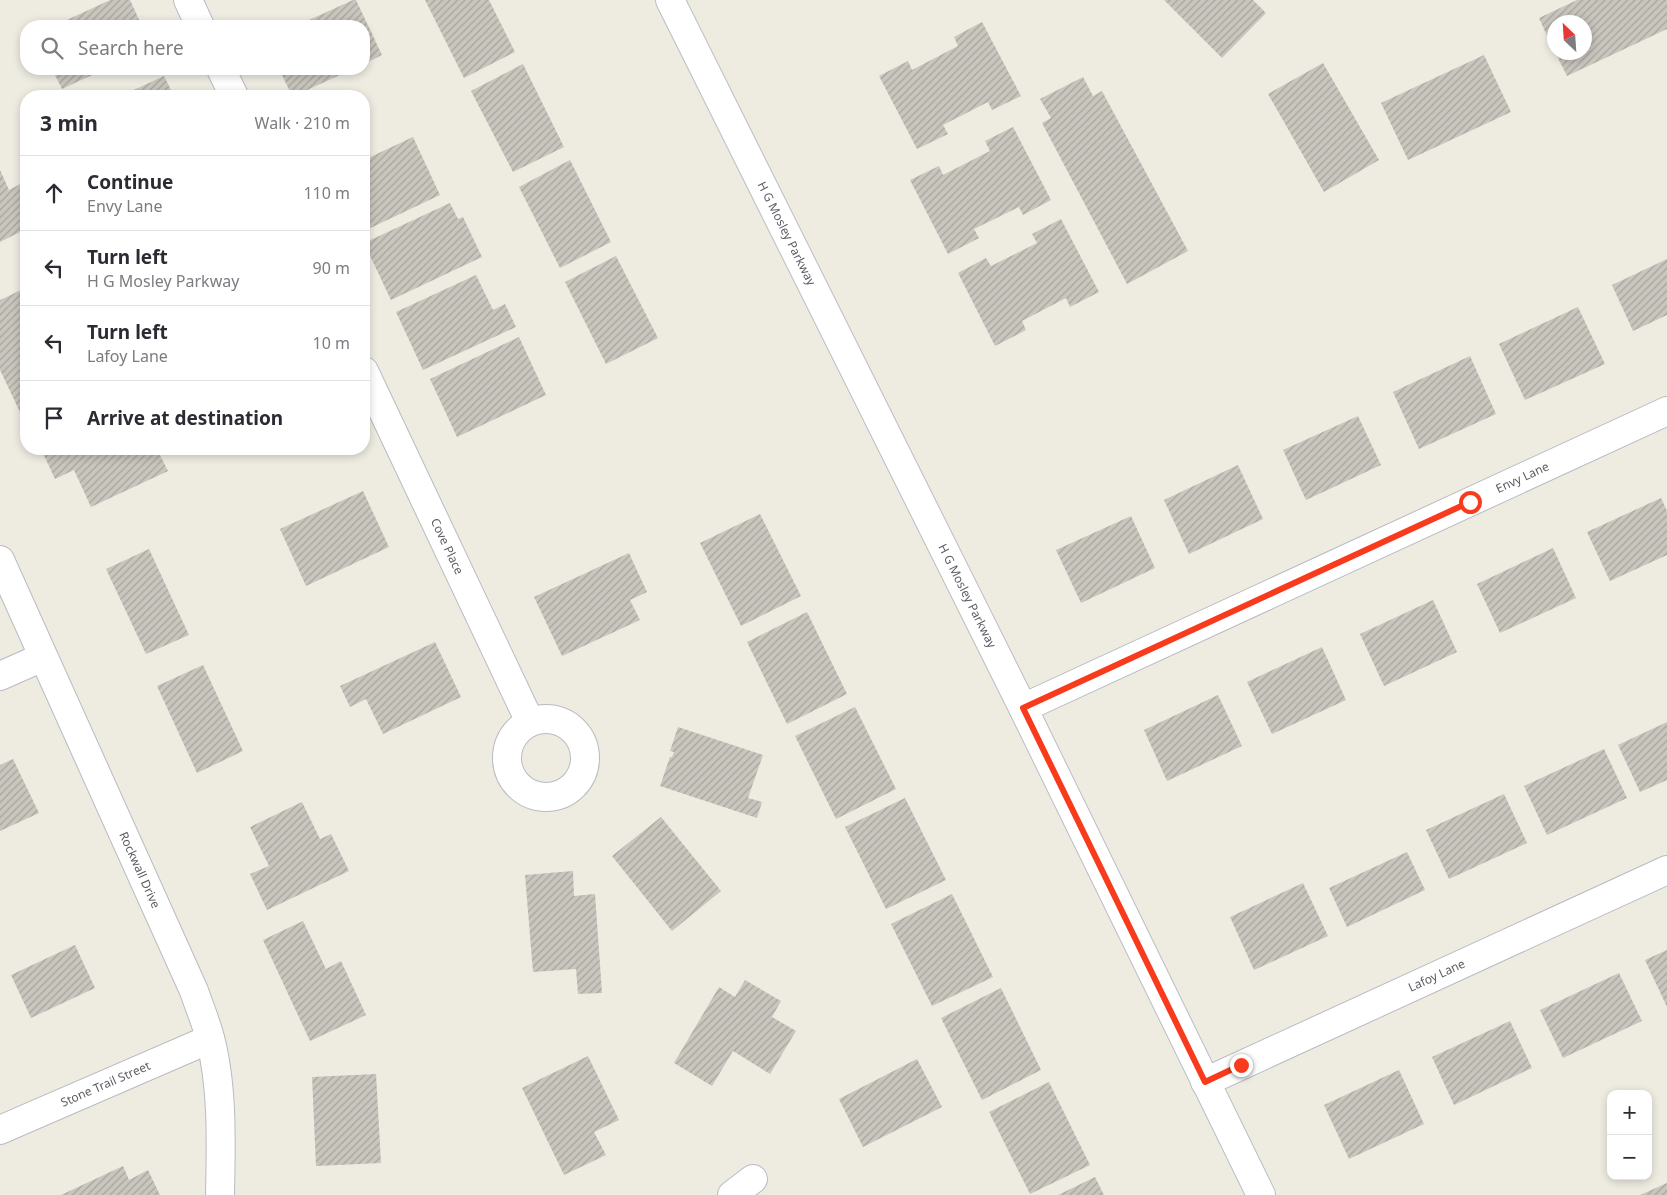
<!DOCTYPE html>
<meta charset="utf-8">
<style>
:root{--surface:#fff;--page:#f2f2f3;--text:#2b2b33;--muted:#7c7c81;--line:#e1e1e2}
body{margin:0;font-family:"Noto Sans",sans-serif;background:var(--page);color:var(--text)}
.controls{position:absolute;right:15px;bottom:15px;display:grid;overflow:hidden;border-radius:10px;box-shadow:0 2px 8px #0003}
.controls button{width:45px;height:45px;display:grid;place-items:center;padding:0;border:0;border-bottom:1px solid var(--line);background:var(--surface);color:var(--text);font:25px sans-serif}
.compass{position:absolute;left:1547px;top:15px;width:45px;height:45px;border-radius:50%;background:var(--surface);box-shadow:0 2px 8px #0003;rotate:335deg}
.stop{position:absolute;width:15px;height:15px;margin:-11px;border:4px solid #f83b1d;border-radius:50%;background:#fff}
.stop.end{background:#f83b1d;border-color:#fff;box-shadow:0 1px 5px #0008}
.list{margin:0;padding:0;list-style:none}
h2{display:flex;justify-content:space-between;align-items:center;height:65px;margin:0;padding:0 20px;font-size:21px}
h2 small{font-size:16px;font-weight:400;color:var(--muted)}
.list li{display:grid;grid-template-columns:32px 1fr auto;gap:15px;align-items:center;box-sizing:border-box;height:75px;padding:0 20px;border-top:1px solid var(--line)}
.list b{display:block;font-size:19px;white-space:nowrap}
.list p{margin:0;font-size:16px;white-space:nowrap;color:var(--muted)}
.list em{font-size:16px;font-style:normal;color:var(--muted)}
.icon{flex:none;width:28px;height:28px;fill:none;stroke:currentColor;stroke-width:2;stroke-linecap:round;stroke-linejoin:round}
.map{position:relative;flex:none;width:1667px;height:1195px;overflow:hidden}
.search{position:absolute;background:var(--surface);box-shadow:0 2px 8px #0003;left:20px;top:20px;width:350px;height:55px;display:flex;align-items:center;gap:12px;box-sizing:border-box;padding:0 18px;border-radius:20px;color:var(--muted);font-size:19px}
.panel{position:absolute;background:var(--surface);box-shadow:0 2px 8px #0003;left:20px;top:90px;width:350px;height:365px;border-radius:20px}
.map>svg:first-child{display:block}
.building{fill:url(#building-hatch)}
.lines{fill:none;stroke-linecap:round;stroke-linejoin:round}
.minor-casing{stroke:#b9bbc1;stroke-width:30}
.secondary-casing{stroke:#babdc4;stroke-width:30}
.minor{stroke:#fff;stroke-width:28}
.secondary{stroke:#fff;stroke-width:28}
.route{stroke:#f83b1d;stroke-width:6}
.labels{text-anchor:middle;stroke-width:4.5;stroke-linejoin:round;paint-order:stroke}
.street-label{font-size:12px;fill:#5a5d63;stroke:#fff}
</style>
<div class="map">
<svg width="1667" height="1195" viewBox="0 0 1667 1195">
<defs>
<pattern id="building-hatch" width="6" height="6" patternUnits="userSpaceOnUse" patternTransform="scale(1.25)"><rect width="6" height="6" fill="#c9c6be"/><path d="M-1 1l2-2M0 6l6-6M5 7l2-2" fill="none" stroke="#a6a49e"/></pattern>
</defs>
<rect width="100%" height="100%" fill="#eeece1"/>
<path class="building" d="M 110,0 L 130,0 L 142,26 L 54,26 Z
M 353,0 L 356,0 L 382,55 L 364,64 L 364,26 L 296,26 Z
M 425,0 L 489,0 L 515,52 L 464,78 Z
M 1164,0 L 1253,0 L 1266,13 L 1222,58 Z
M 1577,0 L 1667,0 L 1667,29 L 1567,76 L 1555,52 L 1584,52 L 1584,22 L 1554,22 L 1554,51 L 1539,18 Z
M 982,22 L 1021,96 L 992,110 L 988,102 L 943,125 L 948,134 L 917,149 L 879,76 L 908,61 L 912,70 L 958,46 L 954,37 Z
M 1484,55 L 1511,112 L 1408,160 L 1381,103 Z
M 1323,63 L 1379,160 L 1324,192 L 1268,94 Z
M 523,64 L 564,147 L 513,172 L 471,91 Z
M 52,69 L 105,69 L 62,89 Z
M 279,69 L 353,69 L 294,96 L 292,96 Z
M 164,76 L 174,96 L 121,96 Z
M 1083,77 L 1093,96 L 1102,91 L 1188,251 L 1127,284 L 1042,123 L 1051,118 L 1040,99 Z
M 1013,127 L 1051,200 L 1023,215 L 1019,207 L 974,229 L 979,238 L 948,254 L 910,180 L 939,166 L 943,175 L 990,151 L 985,141 Z
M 413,137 L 440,195 L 364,231 L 364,160 Z
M 570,160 L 611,242 L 560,268 L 519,187 Z
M 0,170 L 9,190 L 26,181 L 26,229 L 0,242 Z
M 450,203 L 458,219 L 463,217 L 482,257 L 391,300 L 364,243 Z
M 1061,219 L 1099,292 L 1070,307 L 1066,298 L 1022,321 L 1026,330 L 995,346 L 958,273 L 986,258 L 991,266 L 1037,243 L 1032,234 Z
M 616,256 L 658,338 L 606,364 L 565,282 Z
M 1667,259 L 1667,315 L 1633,331 L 1612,285 Z
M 476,275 L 493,310 L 505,304 L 516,327 L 423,370 L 396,312 Z
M 21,290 L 26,301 L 26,409 L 20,412 L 0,370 L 0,300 Z
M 1578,307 L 1605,364 L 1525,400 L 1499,344 Z
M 519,337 L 546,395 L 457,437 L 430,379 Z
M 1470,356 L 1496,414 L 1419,449 L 1393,392 Z
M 1358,416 L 1381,465 L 1306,500 L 1283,450 Z
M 41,449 L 157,449 L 168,471 L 91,507 L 74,470 L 55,479 Z
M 1238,465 L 1263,519 L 1189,554 L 1164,500 Z
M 363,491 L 389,547 L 306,586 L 280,529 Z
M 1661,498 L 1667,511 L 1667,555 L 1610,581 L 1587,532 Z
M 760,514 L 801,596 L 741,626 L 700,543 Z
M 1131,516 L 1155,568 L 1081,603 L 1056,550 Z
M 1553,548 L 1576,598 L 1500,633 L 1477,584 Z
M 149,549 L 189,635 L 146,654 L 106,569 Z
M 629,553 L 647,592 L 630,600 L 640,620 L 562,656 L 534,597 Z
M 1433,600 L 1457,652 L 1384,686 L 1360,634 Z
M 807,612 L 847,694 L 787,724 L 747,642 Z
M 435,642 L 461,697 L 383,734 L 366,699 L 350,707 L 340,686 Z
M 1322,647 L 1346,700 L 1272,734 L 1247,682 Z
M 203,665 L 243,751 L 197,773 L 157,686 Z
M 1218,695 L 1242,746 L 1167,781 L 1144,730 Z
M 855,707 L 896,789 L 836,819 L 795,736 Z
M 1667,722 L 1667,780 L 1640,792 L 1618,745 Z
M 678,727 L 763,755 L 748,798 L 762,802 L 757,818 L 660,786 L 670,757 L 672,757 L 674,752 L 670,751 Z
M 1604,749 L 1627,798 L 1547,835 L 1524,786 Z
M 13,759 L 39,813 L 0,831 L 0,765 Z
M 1504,794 L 1527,843 L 1449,879 L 1426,830 Z
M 905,798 L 946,880 L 886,909 L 845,827 Z
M 302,802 L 320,839 L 331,834 L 349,871 L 267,910 L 250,874 L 269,866 L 250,827 Z
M 661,817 L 721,891 L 672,931 L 612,856 Z
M 1407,852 L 1425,890 L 1347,927 L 1329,888 Z
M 573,871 L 574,896 L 595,894 L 602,993 L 578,994 L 576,969 L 533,972 L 525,875 Z
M 1303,883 L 1328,936 L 1254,970 L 1230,917 Z
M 952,894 L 993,977 L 932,1006 L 891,924 Z
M 303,921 L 326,969 L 341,961 L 366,1015 L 310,1041 L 263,940 Z
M 75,945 L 95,988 L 31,1018 L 11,975 Z
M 1667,950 L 1667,1007 L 1645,960 Z
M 1619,973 L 1642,1021 L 1563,1058 L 1540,1010 Z
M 745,980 L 781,1001 L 772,1017 L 796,1031 L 770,1074 L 733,1051 L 712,1086 L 674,1063 L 719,987 L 735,997 Z
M 1001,988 L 1041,1070 L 982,1100 L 941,1018 Z
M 1510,1021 L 1532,1068 L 1454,1105 L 1432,1057 Z
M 588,1056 L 619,1120 L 594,1132 L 606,1155 L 564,1175 L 522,1088 Z
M 917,1059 L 942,1107 L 863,1147 L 839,1099 Z
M 1399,1070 L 1424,1124 L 1349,1159 L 1324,1105 Z
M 376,1074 L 381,1163 L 316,1166 L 312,1077 Z
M 1049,1082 L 1090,1165 L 1030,1194 L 989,1112 Z
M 123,1166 L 129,1180 L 148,1170 L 160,1195 L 61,1195 Z
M 1095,1177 L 1104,1195 L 1058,1195 Z
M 1667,1183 L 1667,1195 L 1640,1195 Z"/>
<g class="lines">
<defs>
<g id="minor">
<path d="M 188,0 L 200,26"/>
<path d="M 221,69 L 234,96"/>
<path id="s1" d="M 364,371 L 530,722"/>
<path id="s2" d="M 0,560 L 194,991 C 199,1006 206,1022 210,1038 C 223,1087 221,1145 220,1195"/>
<path d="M 0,676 L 43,657"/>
<path id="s3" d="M 1023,708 L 1667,411"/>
<circle cx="546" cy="758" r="39"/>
<path id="s4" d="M 1205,1082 L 1667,870"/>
<path id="s5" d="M 0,1130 L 210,1039"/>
<path d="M 732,1195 L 753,1179"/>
</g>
<g id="secondary">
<path id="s6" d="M 670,0 L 1023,708 L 1261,1195"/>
</g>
</defs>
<use href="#minor" class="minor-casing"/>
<use href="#secondary" class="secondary-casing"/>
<use href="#minor" class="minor"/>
<use href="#secondary" class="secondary"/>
</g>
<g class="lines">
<path class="route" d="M 1241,1065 L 1205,1082 L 1023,708 L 1470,502"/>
</g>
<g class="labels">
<g class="street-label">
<text dy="4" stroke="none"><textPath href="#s6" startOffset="261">H G Mosley Parkway</textPath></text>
<text dy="4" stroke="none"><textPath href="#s3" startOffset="550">Envy Lane</textPath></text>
<text dy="4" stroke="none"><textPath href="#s1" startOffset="194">Cove Place</textPath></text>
<text dy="4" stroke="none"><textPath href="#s6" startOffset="666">H G Mosley Parkway</textPath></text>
<text dy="4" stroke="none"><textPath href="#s2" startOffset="340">Rockwall Drive</textPath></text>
<text dy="4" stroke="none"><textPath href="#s4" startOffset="255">Lafoy Lane</textPath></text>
<text dy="4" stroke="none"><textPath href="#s5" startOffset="115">Stone Trail Street</textPath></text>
</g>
</g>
</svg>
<div class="controls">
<button>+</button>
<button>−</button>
</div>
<svg class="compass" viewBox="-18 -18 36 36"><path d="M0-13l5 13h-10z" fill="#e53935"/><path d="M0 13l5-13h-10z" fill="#7c7c81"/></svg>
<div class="stop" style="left:1470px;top:502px"></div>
<div class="stop end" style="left:1241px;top:1065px"></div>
<div class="search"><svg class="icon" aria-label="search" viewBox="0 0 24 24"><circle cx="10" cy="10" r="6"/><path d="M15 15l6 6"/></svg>Search here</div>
<section class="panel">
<h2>3 min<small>Walk · 210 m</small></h2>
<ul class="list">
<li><svg class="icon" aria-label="ahead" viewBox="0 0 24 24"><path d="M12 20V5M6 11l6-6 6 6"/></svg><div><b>Continue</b><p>Envy Lane</p></div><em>110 m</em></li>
<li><svg class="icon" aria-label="left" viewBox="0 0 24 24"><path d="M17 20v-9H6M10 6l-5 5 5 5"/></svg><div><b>Turn left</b><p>H G Mosley Parkway</p></div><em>90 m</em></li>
<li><svg class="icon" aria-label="left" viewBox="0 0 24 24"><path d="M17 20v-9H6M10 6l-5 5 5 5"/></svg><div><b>Turn left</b><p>Lafoy Lane</p></div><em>10 m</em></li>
<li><svg class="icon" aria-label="arrive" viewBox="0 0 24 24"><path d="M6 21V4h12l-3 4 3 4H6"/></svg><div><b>Arrive at destination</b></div></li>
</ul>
</section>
</div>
